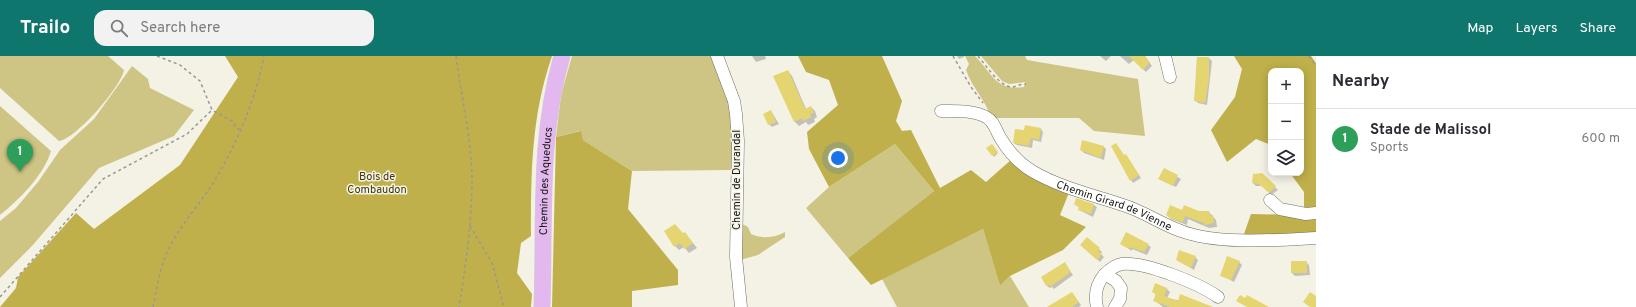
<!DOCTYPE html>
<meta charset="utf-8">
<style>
:root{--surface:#fff;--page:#f2f2f3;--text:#2b2b33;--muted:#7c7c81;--line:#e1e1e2;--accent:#0f766e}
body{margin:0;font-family:Overpass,sans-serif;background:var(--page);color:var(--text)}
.controls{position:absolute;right:12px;top:12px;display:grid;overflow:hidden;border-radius:8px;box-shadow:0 2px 10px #0003}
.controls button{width:36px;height:36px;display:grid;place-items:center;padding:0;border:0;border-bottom:1px solid var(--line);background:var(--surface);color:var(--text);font:20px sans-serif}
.you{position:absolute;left:838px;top:102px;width:14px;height:14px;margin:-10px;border:3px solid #fff;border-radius:50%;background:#1a73e8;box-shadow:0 0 0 6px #1a73e833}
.badge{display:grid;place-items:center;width:26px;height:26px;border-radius:50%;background:var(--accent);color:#fff;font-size:13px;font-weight:700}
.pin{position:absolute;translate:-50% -33px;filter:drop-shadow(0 1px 2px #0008)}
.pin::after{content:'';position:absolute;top:21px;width:14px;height:12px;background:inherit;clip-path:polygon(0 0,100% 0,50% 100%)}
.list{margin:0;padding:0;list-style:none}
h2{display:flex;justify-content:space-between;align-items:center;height:52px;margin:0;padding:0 16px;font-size:17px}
h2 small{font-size:13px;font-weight:400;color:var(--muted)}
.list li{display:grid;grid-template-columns:26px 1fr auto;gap:12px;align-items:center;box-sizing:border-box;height:60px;padding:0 16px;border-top:1px solid var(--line)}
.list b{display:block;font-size:15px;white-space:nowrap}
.list p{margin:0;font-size:13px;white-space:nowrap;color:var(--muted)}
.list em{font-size:13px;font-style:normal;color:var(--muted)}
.icon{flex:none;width:22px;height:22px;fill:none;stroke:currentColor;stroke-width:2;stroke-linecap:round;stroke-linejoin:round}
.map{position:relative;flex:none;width:1316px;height:251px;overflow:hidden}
header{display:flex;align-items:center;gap:24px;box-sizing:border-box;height:56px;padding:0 20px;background:var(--accent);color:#fff}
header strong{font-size:19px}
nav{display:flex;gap:22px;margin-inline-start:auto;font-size:14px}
.search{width:280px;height:36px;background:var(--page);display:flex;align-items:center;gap:10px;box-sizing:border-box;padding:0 14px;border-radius:12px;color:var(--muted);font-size:15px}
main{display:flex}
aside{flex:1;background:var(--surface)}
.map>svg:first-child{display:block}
.green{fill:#cec584}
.forest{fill:#bfb04b}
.shadow{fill:#0003}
.building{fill:#e4d571}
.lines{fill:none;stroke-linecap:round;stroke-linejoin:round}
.minor-casing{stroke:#717064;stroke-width:13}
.major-casing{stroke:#d0d0cf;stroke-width:17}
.path{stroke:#9a988f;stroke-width:1.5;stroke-dasharray:3 3;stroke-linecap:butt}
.minor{stroke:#fff;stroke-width:12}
.major{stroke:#e3b8ee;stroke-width:16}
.labels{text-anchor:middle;stroke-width:3;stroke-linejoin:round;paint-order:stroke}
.park-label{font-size:11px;fill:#3e370c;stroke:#f4f2e5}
.street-label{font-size:11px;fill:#151410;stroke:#f4f2e5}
</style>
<header>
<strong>Trailo</strong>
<div class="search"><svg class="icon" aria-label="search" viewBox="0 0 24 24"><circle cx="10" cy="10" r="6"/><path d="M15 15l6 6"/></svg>Search here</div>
<nav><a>Map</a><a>Layers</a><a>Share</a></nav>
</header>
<main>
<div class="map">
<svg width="1316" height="251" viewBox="0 0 1316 251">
<rect width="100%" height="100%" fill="#f4f2e5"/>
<path class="green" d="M 0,0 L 108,0 L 124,14 C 121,31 76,83 59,85 L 0,32 Z
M 572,0 L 712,0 L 732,58 L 732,114 L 632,115 L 583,84 L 580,75 L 556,81 L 561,39 Z
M 965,0 L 975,0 C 993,18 995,35 1024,31 L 1025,26 L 1009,28 L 1002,25 L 981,0 L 1025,0 L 1027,4 L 1138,23 L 1145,80 L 1094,75 L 1079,62 L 991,62 C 986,44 972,32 966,14 L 969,8 Z
M 132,10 L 148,23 L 150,32 L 194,54 L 174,80 L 99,112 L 32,190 L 0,222 L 0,165 L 16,152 L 38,126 L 60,94 L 94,63 Z
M 0,50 L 51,95 C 44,119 19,144 0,159 Z
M 895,88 L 934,135 L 848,202 L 806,152 L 829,131 Z
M 739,166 L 748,171 L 751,178 C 762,183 774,182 785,176 L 785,181 L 758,199 L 740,204 Z
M 983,173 L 1000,230 L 1010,220 L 1029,251 L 897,251 L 882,223 Z"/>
<path class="forest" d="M 225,0 L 552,0 C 531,61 531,117 531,180 L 521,187 L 517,217 L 532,238 L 531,251 L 0,251 L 16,232 L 18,221 L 76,157 L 94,173 L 180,109 L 238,21 Z
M 798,0 L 882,0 L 902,45 L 896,65 L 902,75 L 911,74 L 940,132 L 971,114 L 986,126 L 1012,103 L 1070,134 L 1060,159 L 1086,171 L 1063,194 L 1010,220 L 1000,230 L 983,173 L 871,229 L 848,202 L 934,135 L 895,88 L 829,131 L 809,93 L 807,76 L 838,49 L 829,24 L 806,16 Z
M 1234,0 L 1311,0 L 1316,7 L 1316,179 L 1280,182 L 1244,178 L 1251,158 L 1304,159 L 1304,136 L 1290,117 L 1301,117 L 1301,15 L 1271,15 L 1271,89 L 1256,83 L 1227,106 L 1211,74 L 1235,41 L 1242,13 Z
M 581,75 L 583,84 L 632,115 L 628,153 L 678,214 L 678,229 L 632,235 L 632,251 L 552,251 L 556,81 Z"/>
<path class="shadow" d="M 752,0 L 765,0 L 766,3 L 756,6 Z
M 957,0 L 964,0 L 964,1 L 959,3 Z
M 1100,0 L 1111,0 L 1106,5 Z
M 1120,0 L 1145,0 L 1152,10 L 1146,16 L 1134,4 L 1129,8 Z
M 1197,2 L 1209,2 L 1212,5 L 1207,49 L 1198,47 L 1195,44 Z
M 788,15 L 792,20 L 806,53 L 811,51 L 815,55 L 817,61 L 814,63 L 815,66 L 808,69 L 806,66 L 799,70 L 795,66 L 775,21 Z
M 771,55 L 779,68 L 772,71 L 769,68 Z
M 1041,73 L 1043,76 L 1041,86 L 1033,84 L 1032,92 L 1017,89 L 1014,87 L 1024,75 Z
M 992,89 L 998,97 L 994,101 L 988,92 Z
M 1104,91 L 1106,93 L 1104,104 L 1084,97 L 1081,94 Z
M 1126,99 L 1141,122 L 1133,127 L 1131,124 Z
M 1164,113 L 1181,123 L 1176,131 L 1159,123 Z
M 1262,118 L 1278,134 L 1271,139 L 1263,130 L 1256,130 L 1253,127 Z
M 1077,143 L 1094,149 L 1097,151 L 1093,161 L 1079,154 L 1080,152 L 1075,148 Z
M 1199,156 L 1209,156 L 1216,164 L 1217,171 L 1209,172 L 1188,163 L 1187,169 L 1171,163 L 1167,159 Z
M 685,177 L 697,192 L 689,197 L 684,191 L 679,194 L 675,190 Z
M 1087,182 L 1102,196 L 1101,198 L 1104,201 L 1100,206 L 1082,189 Z
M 1121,188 L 1148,189 L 1151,191 L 1147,199 L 1132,193 L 1132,195 Z
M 1195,201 L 1198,204 L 1194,214 L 1177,204 Z
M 1239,206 L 1242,209 L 1234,226 L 1221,219 Z
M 1306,206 L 1309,209 L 1310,219 L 1295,220 L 1292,217 Z
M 1065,208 L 1073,219 L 1054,233 L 1052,231 L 1050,232 L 1047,230 Z
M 1166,232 L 1170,236 L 1167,242 L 1209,251 L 1163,251 L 1154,244 L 1156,239 L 1153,236 Z
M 1074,240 L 1081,249 L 1079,251 L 1056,251 Z"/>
<path class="building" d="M 1129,0 L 1144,0 L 1150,6 L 1143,14 Z
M 1197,1 L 1209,1 L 1209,22 L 1205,47 L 1194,45 Z
M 788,14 L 805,53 L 811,50 L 814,57 L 810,58 L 811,61 L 803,65 L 802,62 L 794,66 L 773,20 Z
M 771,54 L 776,66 L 768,69 L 763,58 Z
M 1025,69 L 1041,72 L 1039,84 L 1031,82 L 1029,90 L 1013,87 L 1015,73 L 1024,74 Z
M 1082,84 L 1104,90 L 1101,102 L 1080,94 Z
M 1116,87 L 1124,99 L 1126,98 L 1139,119 L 1130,125 L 1111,90 Z
M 992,88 L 998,96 L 992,100 L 986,92 Z
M 1164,112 L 1178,119 L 1173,130 L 1158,123 Z
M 1262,117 L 1276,130 L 1269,137 L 1259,128 L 1252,127 L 1253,118 Z
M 1076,142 L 1094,148 L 1091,158 L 1078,154 L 1079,150 L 1074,149 Z
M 1170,149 L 1182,154 L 1184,149 L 1199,155 L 1209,155 L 1210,160 L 1213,159 L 1214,167 L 1204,169 L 1204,167 L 1185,160 L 1183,166 L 1172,163 L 1166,159 Z
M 675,168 L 683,177 L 685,176 L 693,187 L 684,193 L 680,187 L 674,191 L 664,175 Z
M 1126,176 L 1149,188 L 1144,196 L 1130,191 L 1129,193 L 1120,188 Z
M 1087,181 L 1100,192 L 1098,195 L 1102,198 L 1097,204 L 1080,189 Z
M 1179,194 L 1196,200 L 1191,212 L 1176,204 Z
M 1227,200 L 1240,205 L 1231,224 L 1220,220 Z
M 1291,205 L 1307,205 L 1307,217 L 1291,217 Z
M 1065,206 L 1071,216 L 1050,231 L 1049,229 L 1046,230 L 1041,221 Z
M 1155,227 L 1167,232 L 1164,240 L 1178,245 L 1180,238 L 1213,251 L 1170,251 L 1153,245 L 1156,238 L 1152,236 Z
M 1072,236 L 1079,246 L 1072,251 L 1047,251 Z
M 1310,236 L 1316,240 L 1316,251 L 1310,251 L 1303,246 Z
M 1240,239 L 1245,242 L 1247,239 L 1269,251 L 1247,251 L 1236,245 Z"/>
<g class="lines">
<defs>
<g id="minor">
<path d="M 717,0 L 734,45 L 736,58 L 738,85 L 736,201 L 741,251"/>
<path d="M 1165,0 L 1170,21"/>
<path id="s1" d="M 941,55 C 956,55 973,54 986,61 C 994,65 996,75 1001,83 C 1009,96 1019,107 1032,115 C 1059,131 1093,139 1123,149 C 1143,155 1161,168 1181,175 C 1218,189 1276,184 1316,182"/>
<path d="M 1270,144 L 1280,153 L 1306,158 L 1316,157"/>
<path d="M 1105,218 L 1116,225 L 1121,232 L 1120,243 L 1115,251"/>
<path d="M 1097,251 C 1094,239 1096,229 1104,219 C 1109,214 1115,209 1122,208 C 1144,205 1200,228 1218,241"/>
</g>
<g id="major">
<path id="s2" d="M 542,251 C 545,166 538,82 562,0"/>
</g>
</defs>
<use href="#minor" class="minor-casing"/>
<use href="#major" class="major-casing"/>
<path class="path" d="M 157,0 L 180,9 L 200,25 L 212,54 L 232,65 L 237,73 L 241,73
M 456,0 C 461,40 471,80 472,121 C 472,164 466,208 459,251
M 953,0 L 971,31 L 983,47
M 978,0 C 986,9 1000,32 1013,31 C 1017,30 1021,28 1026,28
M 1309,0 L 1316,10
M 470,170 L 492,207 L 504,251
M 0,241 L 103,123 L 187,78 L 212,54
M 153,251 C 157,231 160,211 169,192 C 182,166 204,144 218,119 C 239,82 256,42 264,0"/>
<use href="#minor" class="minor"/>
<use href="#major" class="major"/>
</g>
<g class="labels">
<g class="park-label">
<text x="377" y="124">Bois de<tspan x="377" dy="13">Combaudon</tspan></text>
</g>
<g class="street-label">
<text transform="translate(736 124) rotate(-90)" y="4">Chemin de Durandal</text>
<text dy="4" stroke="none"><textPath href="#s2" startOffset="126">Chemin des Aqueducs</textPath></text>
<text dy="4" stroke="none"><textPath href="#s1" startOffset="207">Chemin Girard de Vienne</textPath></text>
</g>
</g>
</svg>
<div class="controls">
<button>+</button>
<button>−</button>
<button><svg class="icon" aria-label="layers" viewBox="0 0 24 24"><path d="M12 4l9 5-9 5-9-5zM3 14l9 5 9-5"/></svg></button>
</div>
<div class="you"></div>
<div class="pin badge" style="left:20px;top:116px;background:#2e9e5b">1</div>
</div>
<aside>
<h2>Nearby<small></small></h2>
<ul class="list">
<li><span class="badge" style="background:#2e9e5b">1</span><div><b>Stade de Malissol</b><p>Sports</p></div><em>600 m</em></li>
</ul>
</aside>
</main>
